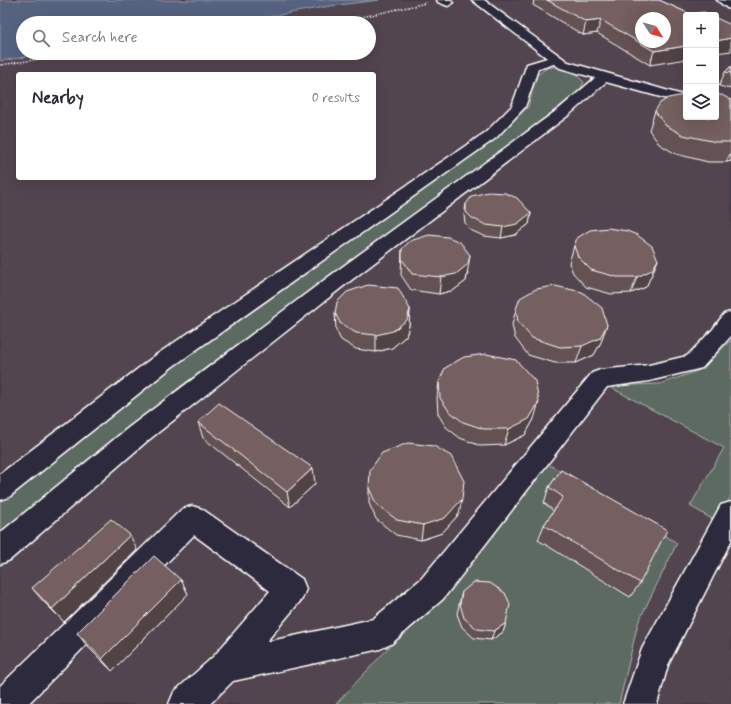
<!DOCTYPE html>
<meta charset="utf-8">
<style>
:root{--surface:#fff;--page:#f2f2f3;--text:#2b2b33;--muted:#7c7c81;--line:#e1e1e2}
body{margin:0;font-family:Mynerve,sans-serif;background:var(--page);color:var(--text)}
.controls{position:absolute;right:12px;top:12px;display:grid;overflow:hidden;border-radius:4px;box-shadow:0 4px 16px #0002}
.controls button{width:36px;height:36px;display:grid;place-items:center;padding:0;border:0;border-bottom:1px solid var(--line);background:var(--surface);color:var(--text);font:20px sans-serif}
.compass{position:absolute;left:635px;top:12px;width:36px;height:36px;border-radius:50%;background:var(--surface);box-shadow:0 4px 16px #0002;rotate:126deg}
.list{margin:0;padding:0;list-style:none}
h2{display:flex;justify-content:space-between;align-items:center;height:52px;margin:0;padding:0 16px;font-size:17px}
h2 small{font-size:13px;font-weight:400;color:var(--muted)}
.icon{flex:none;width:22px;height:22px;fill:none;stroke:currentColor;stroke-width:2;stroke-linecap:round;stroke-linejoin:round}
.map{position:relative;flex:none;width:731px;height:704px;overflow:hidden}
.search{position:absolute;background:var(--surface);box-shadow:0 4px 16px #0002;left:16px;top:16px;width:360px;height:44px;display:flex;align-items:center;gap:10px;box-sizing:border-box;padding:0 14px;border-radius:22px;color:var(--muted);font-size:15px}
.panel{position:absolute;background:var(--surface);box-shadow:0 4px 16px #0002;left:16px;top:72px;width:360px;height:108px;border-radius:4px}
.map>svg:first-child{display:block}
.built{fill:#524550;fill-rule:evenodd}
.green{fill:#5c6b62;stroke:#aeb5b0}
.water{fill:#576380;stroke:#9aa1b3}
.lines{fill:none;stroke-linecap:round;stroke-linejoin:round}
.minor-casing{stroke:#fff;stroke-width:3}
.path{stroke:#fff;stroke-width:1.5;stroke-dasharray:1.5 1.5;stroke-linecap:butt}
.minor{fill:#2f2a3d;fill-rule:evenodd}
.wall{fill:#645153;stroke:#fff}
.shaded-wall{fill:#514244;stroke:#fff}
.building{fill:#745e61;stroke:#fff;fill-rule:evenodd}
</style>
<div class="map">
<svg width="731" height="704" viewBox="0 0 731 704">
<rect width="100%" height="100%" fill="#443a48"/>
<filter id="ink" filterUnits="userSpaceOnUse"><feTurbulence type="fractalNoise" baseFrequency=".025" numOctaves="2"/><feDisplacementMap in="SourceGraphic" scale="8" xChannelSelector="R" yChannelSelector="G"/><feConvolveMatrix kernelMatrix="1 2 1 2 8 2 1 2 1" color-interpolation-filters="sRGB"/></filter>
<g filter="url(#ink)">
<path class="built" d="M 379,0 L 731,0 L 731,704 L 0,704 L 0,61 L 51,53 L 369,53 L 369,23 L 234,23 L 330,6 ZM 686,15 L 716,15 L 716,117 L 686,117 ZM 641,18 L 665,18 L 665,42 L 641,42 ZM 18,74 L 374,74 L 374,178 L 18,178 Z"/>
<path class="green" d="M 558,66 L 573,72 L 584,82 L 579,92 L 382,239 L 181,386 L 0,536 L 0,501 L 169,367 L 497,136 L 528,107 L 537,75 L 547,68 Z
M 731,340 L 731,496 L 717,522 L 690,506 L 724,448 L 608,386 L 660,384 L 700,370 Z
M 548,464 L 677,543 L 638,623 L 619,704 L 336,704 L 449,583 Z"/>
<path class="water" d="M 0,0 L 379,0 L 330,6 L 234,23 L 23,23 L 23,53 L 51,53 L 0,61 Z"/>
<g class="lines">
<defs>
<path id="minor" d="M 437,0 L 450,0 L 453,3 L 448,6 L 438,2 Z
M 472,0 L 484,0 L 568,62 L 686,96 L 686,104 L 606,82 L 570,114 L 341,288 L 146,442 L 10,560 L 0,564 L 0,533 L 128,428 L 327,278 L 560,108 L 595,78 L 560,68 L 554,64 L 538,69 L 525,107 L 496,138 L 172,367 L 9,497 L 0,500 L 0,474 L 156,355 L 486,132 L 512,106 L 527,64 L 547,58 Z
M 717,0 L 731,1 L 731,9 L 727,8 Z
M 731,312 L 731,336 L 702,368 L 649,381 L 607,387 L 443,599 L 391,644 L 380,649 L 233,681 L 210,704 L 169,704 L 174,692 L 214,656 L 270,591 L 194,535 L 28,704 L 0,704 L 0,686 L 182,509 L 192,506 L 202,509 L 302,579 L 306,589 L 302,599 L 266,642 L 373,619 L 421,579 L 592,373 L 600,370 L 649,365 L 687,356 L 713,329 L 724,314 Z
M 731,502 L 731,541 L 668,665 L 657,704 L 623,704 L 642,649 L 721,505 Z"/>
</defs>
<use href="#minor" class="minor-casing"/>
<path class="path" d="M 286,23 L 362,17 L 426,3
M 0,65 L 79,53"/>
<use href="#minor" class="minor"/>
</g>
<path class="wall" d="M 534,0 L 659,0 L 690,14 L 650,65 L 597,33 L 583,35 L 533,5 Z
M 731,66 L 731,89 L 719,86 L 725,72 Z
M 731,100 L 731,161 L 726,162 L 708,162 L 676,154 L 659,144 L 649,130 L 655,111 Z
M 466,204 L 531,213 L 529,224 L 515,235 L 501,238 L 484,236 L 470,230 L 465,223 L 464,215 Z
M 574,246 L 658,260 L 651,276 L 646,287 L 631,293 L 611,294 L 586,287 L 573,273 L 569,263 Z
M 402,249 L 468,272 L 466,281 L 454,290 L 439,294 L 411,290 L 401,275 Z
M 410,309 L 409,326 L 406,336 L 392,348 L 376,352 L 356,349 L 341,340 L 336,330 L 335,313 Z
M 516,309 L 601,342 L 594,355 L 576,363 L 555,363 L 528,355 L 515,338 L 512,325 Z
M 439,382 L 534,419 L 525,435 L 504,445 L 481,446 L 460,438 L 446,427 L 438,414 L 437,398 Z
M 198,422 L 315,484 L 290,507 L 203,438 Z
M 561,470 L 640,583 L 630,597 L 538,540 L 544,525 L 554,511 L 544,503 L 549,487 Z
M 369,488 L 459,514 L 442,533 L 421,540 L 396,535 L 376,519 L 369,503 Z
M 137,550 L 64,622 L 44,602 L 32,588 Z
M 181,580 L 188,594 L 112,671 L 87,646 L 77,633 Z
M 462,592 L 506,623 L 503,632 L 491,640 L 474,638 L 462,627 L 457,614 Z"/>
<path class="shaded-wall" d="M 601,20 L 597,33 L 583,35 L 586,22 Z
M 731,38 L 731,51 L 716,53 L 716,41 Z
M 686,46 L 686,59 L 650,65 L 654,51 Z
M 731,152 L 731,161 L 726,162 Z
M 531,213 L 529,224 L 515,235 L 501,238 L 503,227 Z
M 470,255 L 466,281 L 454,290 L 439,294 L 441,277 Z
M 658,260 L 651,276 L 646,287 L 631,293 L 637,277 Z
M 410,309 L 409,326 L 406,336 L 392,348 L 376,352 L 376,335 Z
M 607,325 L 601,342 L 594,355 L 576,363 L 582,346 Z
M 539,402 L 534,419 L 525,435 L 504,445 L 509,429 Z
M 313,468 L 315,484 L 290,507 L 287,492 Z
M 462,499 L 459,514 L 442,533 L 421,540 L 423,525 Z
M 130,535 L 137,550 L 64,622 L 52,609 Z
M 181,580 L 188,594 L 112,671 L 102,659 Z
M 506,623 L 503,632 L 491,640 L 494,631 Z"/>
<path class="building" d="M 547,0 L 659,0 L 690,14 L 704,12 L 710,15 L 686,15 L 686,46 L 654,51 L 601,20 L 586,22 ZM 641,18 L 665,18 L 665,42 L 641,42 Z
M 716,18 L 731,25 L 731,38 L 716,41 Z
M 731,66 L 731,73 L 725,72 Z
M 683,95 L 686,95 L 686,117 L 716,117 L 716,95 L 722,95 L 731,100 L 731,142 L 716,142 L 683,135 L 665,125 L 655,111 L 660,103 L 668,98 Z
M 488,192 L 505,193 L 517,198 L 531,213 L 517,224 L 503,227 L 486,225 L 472,218 L 466,212 L 466,204 L 472,196 Z
M 608,228 L 627,231 L 637,235 L 652,246 L 658,260 L 652,270 L 637,277 L 617,277 L 591,270 L 578,257 L 574,246 L 577,238 L 590,230 Z
M 429,235 L 448,237 L 460,242 L 470,255 L 468,264 L 456,274 L 441,277 L 412,274 L 402,259 L 402,249 L 410,241 Z
M 368,285 L 398,288 L 410,309 L 407,320 L 393,331 L 376,335 L 356,333 L 340,323 L 335,313 L 337,302 L 347,292 Z
M 555,286 L 582,292 L 602,308 L 607,325 L 600,338 L 582,346 L 560,347 L 532,338 L 518,322 L 516,309 L 520,298 L 536,289 Z
M 486,354 L 516,360 L 535,381 L 539,402 L 529,419 L 509,429 L 484,429 L 463,422 L 449,411 L 440,398 L 439,382 L 445,368 L 464,357 Z
M 219,403 L 313,468 L 287,492 L 198,422 Z
M 408,443 L 434,446 L 451,456 L 464,481 L 462,499 L 445,518 L 423,525 L 397,520 L 376,504 L 369,488 L 370,470 L 382,453 Z
M 561,470 L 667,530 L 640,583 L 544,525 L 563,497 L 549,487 Z
M 111,519 L 130,535 L 52,609 L 32,588 Z
M 154,556 L 181,580 L 102,659 L 77,633 Z
M 474,582 L 490,583 L 505,593 L 510,604 L 506,623 L 494,631 L 477,629 L 464,618 L 460,604 L 462,592 Z"/>
</g>
</svg>
<div class="controls">
<button>+</button>
<button>−</button>
<button><svg class="icon" aria-label="layers" viewBox="0 0 24 24"><path d="M12 4l9 5-9 5-9-5zM3 14l9 5 9-5"/></svg></button>
</div>
<svg class="compass" viewBox="-18 -18 36 36"><path d="M0-13l5 13h-10z" fill="#e53935"/><path d="M0 13l5-13h-10z" fill="#7c7c81"/></svg>
<div class="search"><svg class="icon" aria-label="search" viewBox="0 0 24 24"><circle cx="10" cy="10" r="6"/><path d="M15 15l6 6"/></svg>Search here</div>
<section class="panel">
<h2>Nearby<small>0 results</small></h2>
<ul class="list">
</ul>
</section>
</div>
